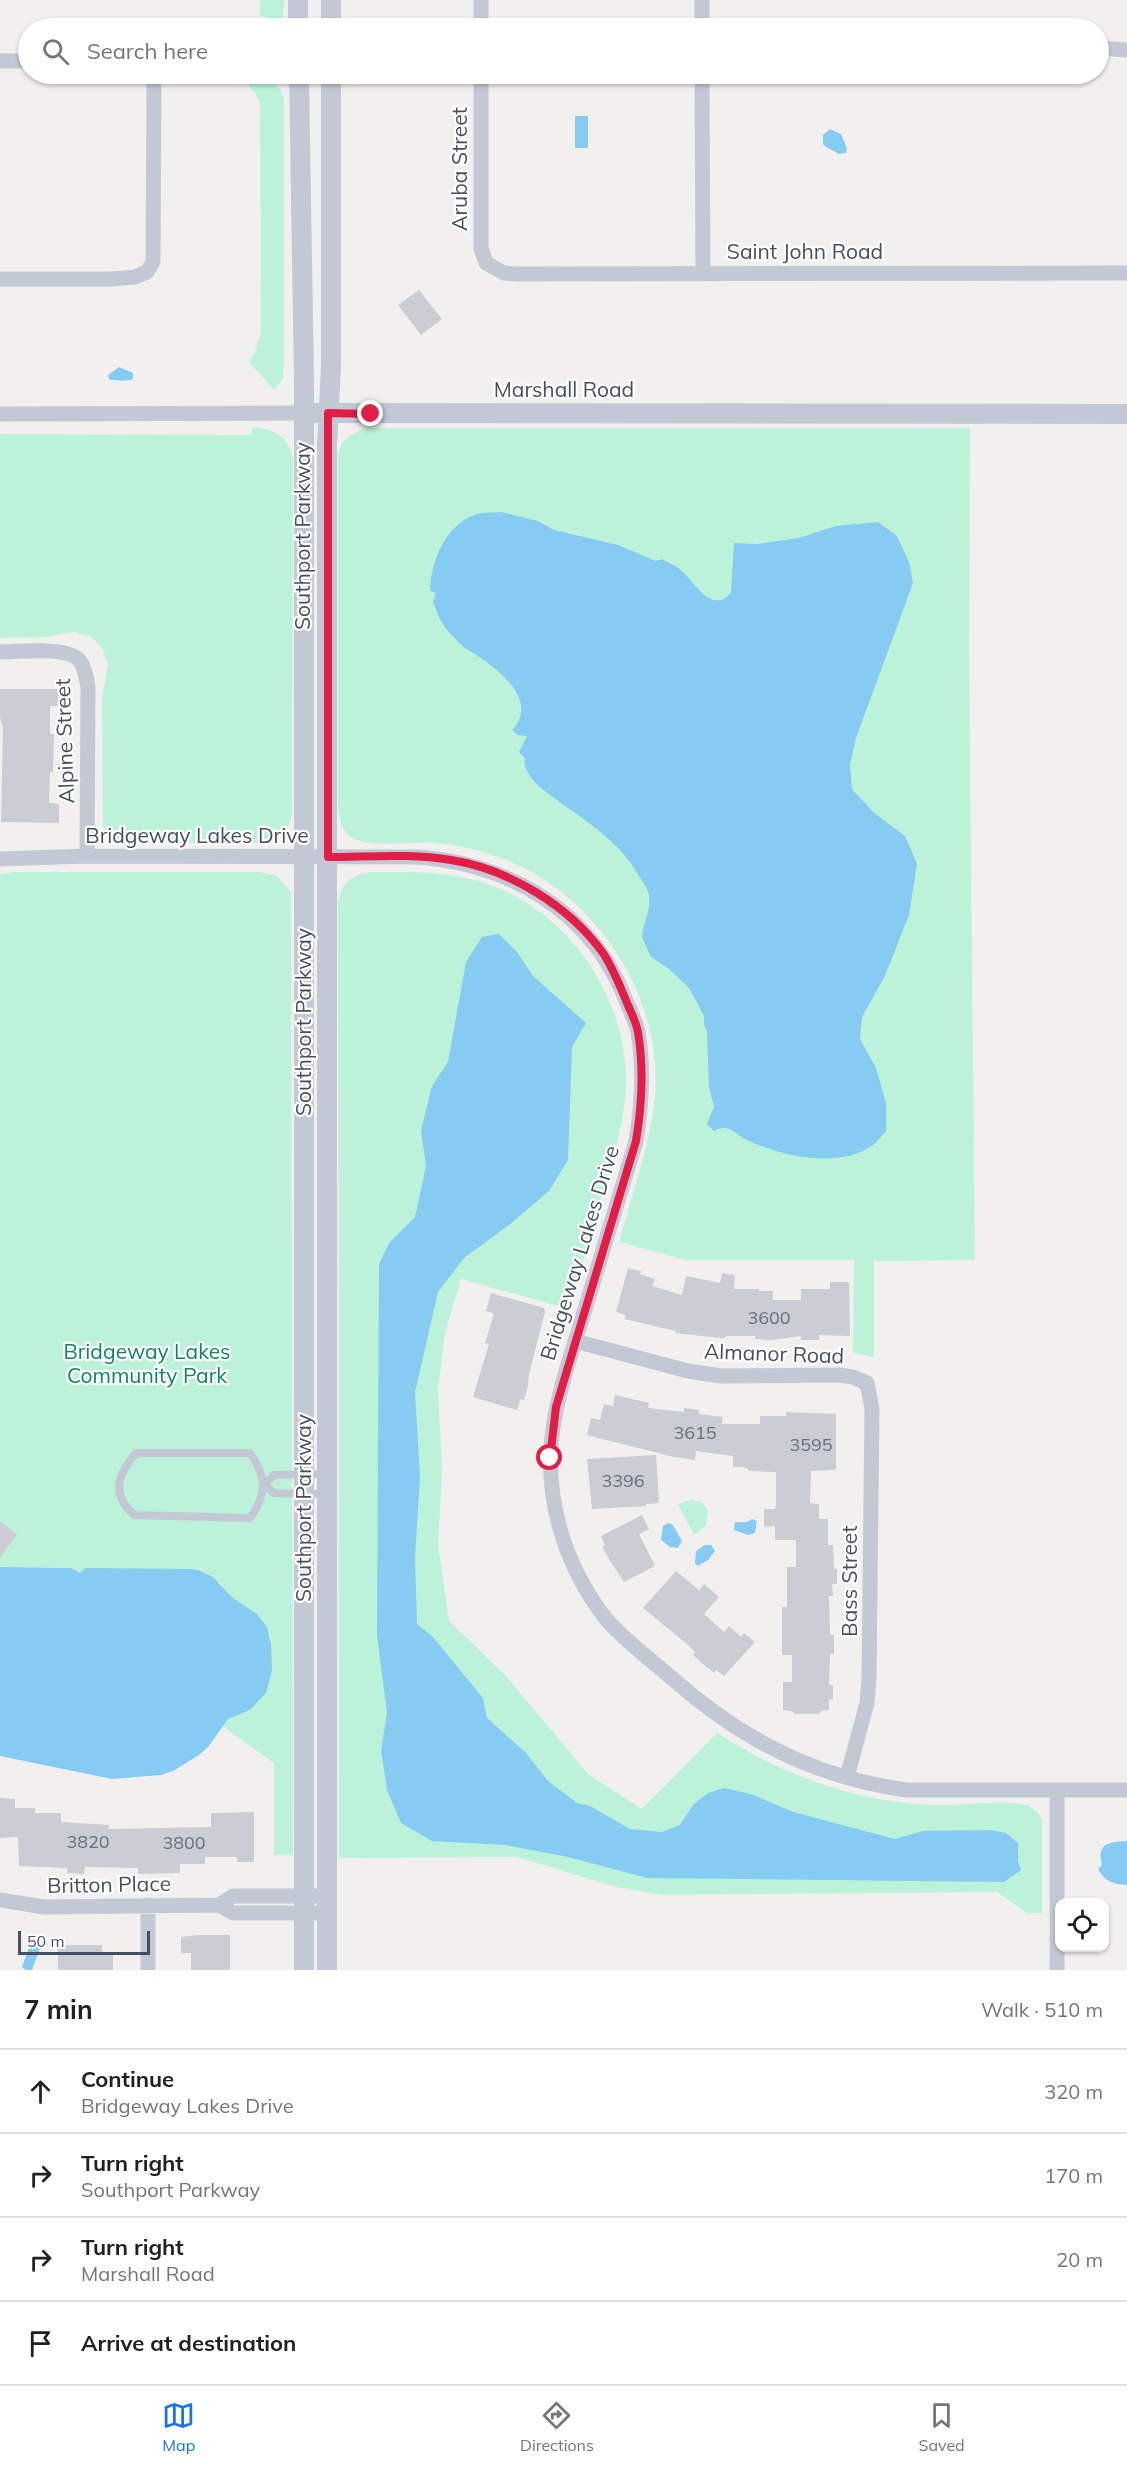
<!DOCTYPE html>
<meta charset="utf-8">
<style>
:root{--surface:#fff;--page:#f6f6f6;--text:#202124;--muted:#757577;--line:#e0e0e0;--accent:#1a73e8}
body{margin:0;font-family:Mulish,sans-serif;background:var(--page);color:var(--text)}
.controls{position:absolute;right:18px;bottom:18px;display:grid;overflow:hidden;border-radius:12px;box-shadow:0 2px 4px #0004}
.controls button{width:54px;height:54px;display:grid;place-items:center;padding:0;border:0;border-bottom:2px solid var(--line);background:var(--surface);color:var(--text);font:30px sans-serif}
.scale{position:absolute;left:18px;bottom:15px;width:132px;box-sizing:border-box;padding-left:6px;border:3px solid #464f5f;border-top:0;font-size:16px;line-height:21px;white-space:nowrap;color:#464f5f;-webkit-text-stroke:4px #fff;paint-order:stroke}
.stop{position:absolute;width:18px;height:18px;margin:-14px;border:4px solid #e11d48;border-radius:50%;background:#fff}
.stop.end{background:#e11d48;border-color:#fff;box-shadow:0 2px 6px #0008}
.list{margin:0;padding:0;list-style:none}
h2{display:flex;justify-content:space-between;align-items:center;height:78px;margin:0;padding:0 24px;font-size:26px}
h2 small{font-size:20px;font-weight:400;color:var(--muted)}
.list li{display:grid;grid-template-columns:39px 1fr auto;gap:18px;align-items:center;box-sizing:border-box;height:84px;padding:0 24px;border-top:2px solid var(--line)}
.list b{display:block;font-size:22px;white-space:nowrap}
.list p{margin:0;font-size:20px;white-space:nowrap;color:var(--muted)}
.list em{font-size:20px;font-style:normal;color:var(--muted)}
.icon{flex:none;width:33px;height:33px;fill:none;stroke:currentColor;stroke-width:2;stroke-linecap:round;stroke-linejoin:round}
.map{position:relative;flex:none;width:1127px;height:1970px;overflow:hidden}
.search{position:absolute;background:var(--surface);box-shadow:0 2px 4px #0004;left:18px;right:18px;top:18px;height:66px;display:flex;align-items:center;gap:15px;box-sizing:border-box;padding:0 21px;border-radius:33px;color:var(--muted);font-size:22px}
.sheet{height:414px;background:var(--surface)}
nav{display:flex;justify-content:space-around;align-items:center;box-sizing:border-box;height:84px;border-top:2px solid var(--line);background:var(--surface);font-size:16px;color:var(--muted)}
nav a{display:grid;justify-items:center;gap:3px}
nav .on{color:var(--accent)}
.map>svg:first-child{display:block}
.green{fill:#bbf2d9}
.water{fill:#85cbf2}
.building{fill:#cbcdd5}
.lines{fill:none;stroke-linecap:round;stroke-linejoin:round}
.service{stroke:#c2c9d5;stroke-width:8}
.minor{stroke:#c2c9d5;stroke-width:15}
.tertiary{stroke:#c2c9d5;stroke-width:20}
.route{stroke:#e11d48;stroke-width:8}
.labels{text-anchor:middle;stroke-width:4.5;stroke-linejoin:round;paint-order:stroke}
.number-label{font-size:18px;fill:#676e7c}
.street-label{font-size:21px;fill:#464f5f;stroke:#fff}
.park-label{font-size:21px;fill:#11865d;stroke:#fff}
</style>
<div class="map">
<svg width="1127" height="1970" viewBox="0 0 1127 1970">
<rect width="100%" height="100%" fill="#f2f0ef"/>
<path class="green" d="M 260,0 L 284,0 L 283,23 L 260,15 Z
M 249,74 C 267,75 279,81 284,100 L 284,365 L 283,379 L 274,390 L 249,362 L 255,352 L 261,333 L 260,102 L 254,91 L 249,87 Z
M 252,428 C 273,427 289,437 293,458 L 292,811 C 291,828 281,839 264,843 L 116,842 L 107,836 L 103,827 L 102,698 L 108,665 L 103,649 L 92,637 L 75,632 L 44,637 L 0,638 L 0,434 L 251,435 Z
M 371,428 L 970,428 L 969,653 L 975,1260 L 874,1261 L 874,1357 L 853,1353 L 854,1260 L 686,1260 L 619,1242 C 632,1194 650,1146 655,1096 C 663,997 596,893 503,859 C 482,851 459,845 437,843 C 413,841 377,848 355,839 C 341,833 339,819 338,805 L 338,455 C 342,437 354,431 371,428 Z
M 14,872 L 260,872 L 277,876 L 291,892 L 293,1855 L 274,1855 L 274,1763 L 221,1725 L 228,1719 L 241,1714 L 271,1643 L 270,1635 L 257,1614 L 233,1598 L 219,1582 L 80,1573 L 71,1568 L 0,1567 L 0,874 Z
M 371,872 C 405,872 438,871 471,879 C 555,900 616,977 625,1061 C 628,1087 624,1113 618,1139 L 569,1309 L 461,1279 L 445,1333 L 438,1389 L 442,1471 L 438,1545 L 449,1621 L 505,1675 L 589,1775 L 642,1809 L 717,1733 C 783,1775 854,1802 933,1805 C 962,1806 1004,1799 1030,1806 L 1038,1813 L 1042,1821 L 1042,1913 L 1027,1913 L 997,1892 L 662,1895 L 613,1886 L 517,1857 L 339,1858 L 338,906 C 339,885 351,875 371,872 Z
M 691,1500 L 702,1502 L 708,1511 L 706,1526 L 694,1535 L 678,1504 Z"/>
<path class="water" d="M 575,116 L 588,116 L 588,148 L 575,148 Z
M 830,129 L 841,134 L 847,148 L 846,153 L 838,154 C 833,149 827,149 823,144 L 823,135 Z
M 119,367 L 133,373 L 133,379 C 130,381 112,381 109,379 L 108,375 Z
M 501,512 L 538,521 L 554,530 L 618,545 L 656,561 L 662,559 C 669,563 677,566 683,572 C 695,583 713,616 731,592 L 734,543 L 757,544 L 799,538 L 836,526 L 878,522 L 897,536 L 909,562 L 913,583 L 856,738 L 850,764 L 852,789 L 874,813 L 905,836 L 917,864 L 909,915 L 884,978 L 862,1017 L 860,1039 L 876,1068 L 886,1103 L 886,1131 C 882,1135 878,1141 873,1145 C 839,1170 778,1156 743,1138 C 732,1131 727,1124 714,1131 L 707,1124 L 714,1107 L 709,1087 L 707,1031 L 704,1025 L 704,1016 L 689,988 L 669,969 L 651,957 L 642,937 C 643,922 653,908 648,892 C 647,887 642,881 639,876 C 617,836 576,816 541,788 C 533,782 522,767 525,758 L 519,752 L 527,736 L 518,735 L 512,730 C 542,699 492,664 468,650 C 461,646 454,637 448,631 C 441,623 437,612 433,602 L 436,593 L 430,591 C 431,564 443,527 474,515 C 481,512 493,513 501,512 Z
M 499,934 L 517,952 L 533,976 L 586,1023 L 572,1047 L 568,1160 L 549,1191 L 509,1225 L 464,1258 L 438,1292 L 415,1392 L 420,1477 L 415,1557 L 417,1624 L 432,1636 L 483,1698 L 487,1718 L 526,1753 L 548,1781 L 577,1803 L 590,1806 L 630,1829 L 662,1832 L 680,1825 L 693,1805 L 708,1793 L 724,1788 L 751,1794 L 793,1812 L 895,1839 L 923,1831 L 990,1830 L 1006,1833 L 1018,1843 L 1018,1861 L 1021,1870 L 1004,1882 L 647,1878 L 568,1857 L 505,1845 L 432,1841 L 401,1823 L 387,1790 L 381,1751 L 387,1713 L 377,1635 L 379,1264 L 389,1243 L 415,1217 L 426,1166 L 421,1131 L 432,1086 L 448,1062 L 466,962 L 482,937 Z
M 752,1519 L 757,1521 L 755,1533 L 748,1535 L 734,1530 L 735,1522 L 747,1522 Z
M 668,1523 L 673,1525 L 682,1541 L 678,1548 L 670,1547 L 661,1540 L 663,1526 Z
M 705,1545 L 711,1545 L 715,1551 L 708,1560 L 698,1566 L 695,1563 L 696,1551 Z
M 0,1567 L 71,1568 L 80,1573 L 86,1568 L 189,1569 L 198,1570 L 213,1577 L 233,1598 L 257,1614 L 267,1627 L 271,1643 L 272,1671 L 266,1693 L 250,1710 L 228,1719 L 208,1747 L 199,1755 L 173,1771 L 161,1775 L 112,1779 L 0,1756 Z
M 1127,1841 L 1127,1885 C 1113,1884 1105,1882 1098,1869 L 1102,1865 C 1096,1843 1110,1842 1127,1841 Z
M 31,1942 L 41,1946 L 32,1970 L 26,1970 L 22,1967 Z"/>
<path class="building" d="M 419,290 L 442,319 L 421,335 L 398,305 Z
M 0,689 L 58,689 L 58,706 L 50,706 L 50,734 L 54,734 L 53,772 L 50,772 L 49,803 L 59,804 L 59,823 L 1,822 L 3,728 L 0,718 Z
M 628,1268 L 641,1271 L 640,1274 L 655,1279 L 652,1286 L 682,1295 L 686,1276 L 720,1283 L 722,1273 L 735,1275 L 734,1289 L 759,1289 L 759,1291 L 773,1291 L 773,1300 L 801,1300 L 801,1289 L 830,1289 L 830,1282 L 849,1282 L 850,1336 L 819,1335 L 819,1340 L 801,1340 L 801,1336 L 771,1340 L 755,1339 L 755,1336 L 726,1336 L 725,1338 L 720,1338 L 675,1333 L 676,1331 L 624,1319 L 626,1315 L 616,1312 Z
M 491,1293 L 544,1308 L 545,1312 L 529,1374 L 528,1386 L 524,1400 L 521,1399 L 517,1410 L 473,1397 L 489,1344 L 485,1343 L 494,1314 L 486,1311 Z
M 615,1395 L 649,1403 L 648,1408 L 684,1412 L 684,1408 L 699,1410 L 699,1414 L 723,1417 L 722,1424 L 760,1424 L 760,1416 L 786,1416 L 786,1412 L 836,1414 L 836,1468 L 835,1470 L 811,1471 L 810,1503 L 819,1504 L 819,1519 L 828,1519 L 828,1545 L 833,1545 L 834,1569 L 837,1569 L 837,1584 L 832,1584 L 833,1596 L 829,1596 L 830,1635 L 834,1635 L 834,1654 L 830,1654 L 829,1685 L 833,1685 L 833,1700 L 829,1699 L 829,1710 L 821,1711 L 819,1714 L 795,1714 L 792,1711 L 783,1710 L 783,1682 L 792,1682 L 792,1655 L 782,1655 L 782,1607 L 787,1607 L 787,1567 L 796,1567 L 796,1540 L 775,1540 L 775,1526 L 764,1527 L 764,1509 L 775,1509 L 776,1504 L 776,1472 L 748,1471 L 748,1469 L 743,1467 L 733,1467 L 733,1456 L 696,1451 L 695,1460 L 674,1457 L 587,1435 L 591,1418 L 600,1420 L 604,1404 L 613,1406 Z
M 656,1455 L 659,1503 L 646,1504 L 646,1506 L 592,1509 L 587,1459 Z
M 642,1515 L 649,1529 L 639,1534 L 655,1566 L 624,1582 L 610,1561 L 602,1546 L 605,1545 L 601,1536 Z
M 0,1521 L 17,1534 L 0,1558 Z
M 676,1571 L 699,1590 L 704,1584 L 719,1597 L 704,1614 L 724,1632 L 729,1626 L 741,1637 L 744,1633 L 755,1642 L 724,1676 L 716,1670 L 714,1673 L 703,1664 L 693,1655 L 695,1652 L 687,1644 L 643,1608 Z
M 0,1798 L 15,1799 L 15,1808 L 35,1808 L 35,1813 L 61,1813 L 61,1822 L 109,1825 L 109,1829 L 211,1827 L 211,1813 L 254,1812 L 254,1862 L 237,1862 L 237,1857 L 205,1857 L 205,1864 L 180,1864 L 180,1873 L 138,1874 L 138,1868 L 85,1867 L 84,1874 L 67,1873 L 67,1868 L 19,1866 L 18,1837 L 0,1838 Z
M 199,1935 L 230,1935 L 230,1970 L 191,1970 L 191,1953 L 181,1953 L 181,1937 Z
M 58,1945 L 102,1945 L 102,1952 L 113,1952 L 113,1970 L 58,1970 Z"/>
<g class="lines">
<path class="service" d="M 136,1453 L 250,1453 C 267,1477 267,1494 250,1518 L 134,1515 C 111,1494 117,1475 136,1453 Z
M 264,1485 L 274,1475 L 327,1474
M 264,1485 L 274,1493 L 325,1494"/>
<path class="minor" d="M 702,0 L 702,28
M 481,28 L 481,0
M 1098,48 L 1127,50
M 0,61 L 28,61
M 481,74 L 481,248 L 486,263 L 504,273 L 516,274 L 1127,273
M 702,74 L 703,274
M 0,279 L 112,279 L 135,277 L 147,272 L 153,262 L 154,74
M 0,414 L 303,413
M 0,652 C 18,652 67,646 79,660 C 85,667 86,677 88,687 L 87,856
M 0,859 L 87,856 L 418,857 C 509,864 590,910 625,998 C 629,1009 636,1021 638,1032 C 644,1068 642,1105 636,1141 C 619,1196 603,1251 586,1306 C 574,1346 559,1387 553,1428 C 543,1496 564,1565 606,1619 C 625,1641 651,1660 673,1679 C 742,1740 815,1777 906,1790 L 1127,1790
M 575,1341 L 688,1371 L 721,1376 L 839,1375 L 853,1377 L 867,1383 L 872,1409 L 869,1679 L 867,1703 L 847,1777
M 1057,1791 L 1057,1970
M 327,1896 L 233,1896 L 219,1905 L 233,1913 L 327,1913
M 0,1900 L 44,1907 L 219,1905
M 148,1970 L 148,1905"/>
<path class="tertiary" d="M 298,0 L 298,28
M 331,0 L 331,28
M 299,74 L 304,382 L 304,1970
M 315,413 L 1127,414
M 327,1970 L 327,445 L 331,365 L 331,74"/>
</g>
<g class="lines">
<path class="route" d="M 371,414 L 328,413 L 328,857 C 368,857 411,853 451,860 C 509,869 569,906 603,953 C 613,968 620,986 627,1003 C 631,1012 636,1022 638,1032 C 644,1069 642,1105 636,1141 L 556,1407 L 550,1458"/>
</g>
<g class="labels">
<g class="number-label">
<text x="769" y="1324">3600</text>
<text x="695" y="1439">3615</text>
<text x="811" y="1451">3595</text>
<text x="623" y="1487">3396</text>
<text x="88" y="1848">3820</text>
<text x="184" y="1849">3800</text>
</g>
<g class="street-label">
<text transform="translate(460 169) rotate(-90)" y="7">Aruba Street</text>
<text x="805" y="259">Saint John Road</text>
<text x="564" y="397">Marshall Road</text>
<text transform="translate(303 536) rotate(-90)" y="7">Southport Parkway</text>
<text transform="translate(65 741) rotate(-92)" y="7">Alpine Street</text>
<text x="197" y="843">Bridgeway Lakes Drive</text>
<text transform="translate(304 1022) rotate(-90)" y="7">Southport Parkway</text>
<text transform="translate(580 1253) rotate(-73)" y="7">Bridgeway Lakes Drive</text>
<text transform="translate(774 1354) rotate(2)" y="7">Almanor Road</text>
<text transform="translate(304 1508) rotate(-90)" y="7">Southport Parkway</text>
<text transform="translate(850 1581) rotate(-90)" y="7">Bass Street</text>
<text transform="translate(109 1885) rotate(-1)" y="7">Britton Place</text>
</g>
<g class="park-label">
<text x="147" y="1359">Bridgeway Lakes<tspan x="147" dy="24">Community Park</tspan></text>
</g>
</g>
</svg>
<div class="controls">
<button><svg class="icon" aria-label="locate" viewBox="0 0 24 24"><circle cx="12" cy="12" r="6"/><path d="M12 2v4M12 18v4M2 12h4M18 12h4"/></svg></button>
</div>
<div class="scale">50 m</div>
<div class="stop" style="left:550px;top:1458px"></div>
<div class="stop end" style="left:371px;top:414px"></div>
<div class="search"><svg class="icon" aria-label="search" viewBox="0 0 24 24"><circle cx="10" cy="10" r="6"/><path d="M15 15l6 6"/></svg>Search here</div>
</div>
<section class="sheet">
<h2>7 min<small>Walk · 510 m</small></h2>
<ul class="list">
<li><svg class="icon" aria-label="ahead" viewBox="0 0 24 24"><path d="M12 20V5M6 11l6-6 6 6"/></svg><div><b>Continue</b><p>Bridgeway Lakes Drive</p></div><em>320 m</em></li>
<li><svg class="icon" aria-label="right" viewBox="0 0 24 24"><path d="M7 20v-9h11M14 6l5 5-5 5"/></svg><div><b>Turn right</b><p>Southport Parkway</p></div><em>170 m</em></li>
<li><svg class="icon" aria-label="right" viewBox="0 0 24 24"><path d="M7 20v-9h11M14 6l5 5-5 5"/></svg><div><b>Turn right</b><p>Marshall Road</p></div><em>20 m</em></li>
<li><svg class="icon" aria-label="arrive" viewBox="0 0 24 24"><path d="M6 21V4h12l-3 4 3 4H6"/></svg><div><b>Arrive at destination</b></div></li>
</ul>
</section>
<nav>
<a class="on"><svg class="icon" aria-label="map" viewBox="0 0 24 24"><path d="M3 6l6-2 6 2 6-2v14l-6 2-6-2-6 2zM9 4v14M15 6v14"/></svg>Map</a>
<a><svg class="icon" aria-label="directions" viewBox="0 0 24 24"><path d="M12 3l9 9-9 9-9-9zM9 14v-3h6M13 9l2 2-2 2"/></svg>Directions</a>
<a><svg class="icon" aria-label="saved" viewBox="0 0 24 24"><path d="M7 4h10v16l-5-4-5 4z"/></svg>Saved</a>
</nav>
